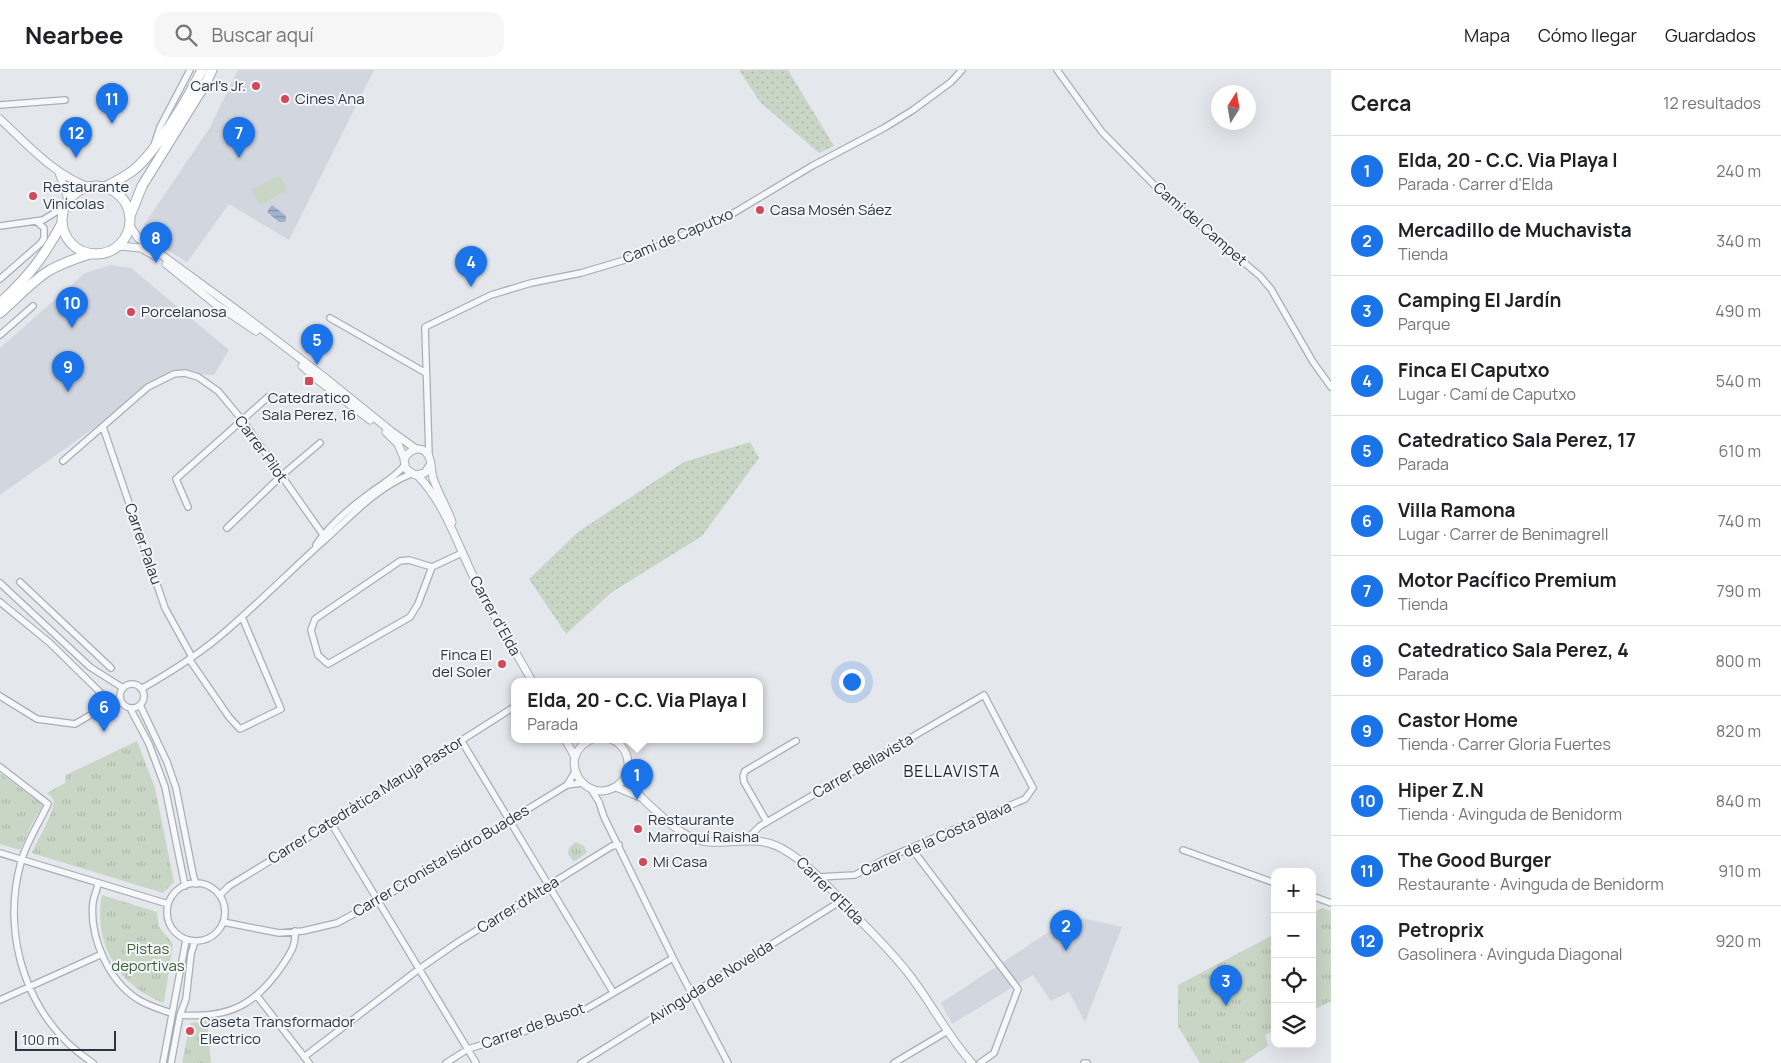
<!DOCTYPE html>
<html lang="es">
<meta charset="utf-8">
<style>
:root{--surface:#fff;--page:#f6f6f6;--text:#202124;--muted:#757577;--line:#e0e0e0;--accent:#1a73e8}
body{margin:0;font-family:Manrope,sans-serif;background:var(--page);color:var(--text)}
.controls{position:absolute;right:15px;bottom:15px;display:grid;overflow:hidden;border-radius:10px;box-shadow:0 5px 20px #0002}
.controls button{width:45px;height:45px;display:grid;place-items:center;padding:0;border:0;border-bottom:1px solid var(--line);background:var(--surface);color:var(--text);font:25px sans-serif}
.compass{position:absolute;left:1211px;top:15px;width:45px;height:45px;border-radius:50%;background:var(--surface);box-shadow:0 5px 20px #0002;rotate:11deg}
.scale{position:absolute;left:15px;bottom:12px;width:101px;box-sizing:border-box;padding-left:5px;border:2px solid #2b3445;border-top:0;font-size:14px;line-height:18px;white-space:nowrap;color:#2b3445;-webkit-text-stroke:4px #f4f6f9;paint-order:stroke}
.you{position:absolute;left:851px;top:611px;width:18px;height:18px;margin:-12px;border:4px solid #fff;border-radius:50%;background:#1a73e8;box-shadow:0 0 0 8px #1a73e833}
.badge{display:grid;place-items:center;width:32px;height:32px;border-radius:50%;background:var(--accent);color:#fff;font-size:16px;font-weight:700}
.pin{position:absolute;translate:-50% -41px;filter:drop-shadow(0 1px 2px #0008)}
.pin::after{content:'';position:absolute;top:26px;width:18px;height:15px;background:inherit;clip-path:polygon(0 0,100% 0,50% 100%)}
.popup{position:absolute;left:511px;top:608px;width:252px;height:65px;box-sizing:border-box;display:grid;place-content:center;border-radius:10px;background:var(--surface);filter:drop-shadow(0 1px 4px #0005);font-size:16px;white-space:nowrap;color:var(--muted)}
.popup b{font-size:19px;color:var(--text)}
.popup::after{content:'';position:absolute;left:50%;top:100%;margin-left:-10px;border:10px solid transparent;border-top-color:var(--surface)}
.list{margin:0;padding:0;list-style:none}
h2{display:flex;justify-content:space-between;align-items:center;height:65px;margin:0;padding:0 20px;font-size:21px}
h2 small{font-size:16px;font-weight:400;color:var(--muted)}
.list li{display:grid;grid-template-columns:32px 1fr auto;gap:15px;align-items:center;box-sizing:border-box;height:70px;padding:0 20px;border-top:1px solid var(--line)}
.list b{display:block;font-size:19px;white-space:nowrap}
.list p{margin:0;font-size:16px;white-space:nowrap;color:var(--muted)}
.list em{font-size:16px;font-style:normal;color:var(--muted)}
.icon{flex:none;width:28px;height:28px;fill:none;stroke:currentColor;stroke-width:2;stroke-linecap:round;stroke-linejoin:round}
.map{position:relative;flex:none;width:1331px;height:993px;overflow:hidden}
header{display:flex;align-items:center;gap:30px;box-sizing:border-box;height:70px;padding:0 25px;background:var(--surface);border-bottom:1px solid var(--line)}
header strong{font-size:24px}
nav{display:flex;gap:28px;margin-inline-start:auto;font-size:18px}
.search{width:350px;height:45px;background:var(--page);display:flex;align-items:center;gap:12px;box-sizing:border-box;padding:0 18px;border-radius:15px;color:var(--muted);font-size:19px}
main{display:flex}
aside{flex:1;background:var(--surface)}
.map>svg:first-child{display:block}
.built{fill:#d2d6de}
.grass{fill:url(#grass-dots)}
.park{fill:url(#park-tufts)}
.pitch{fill:#c9d6c5}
.water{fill:url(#water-rules)}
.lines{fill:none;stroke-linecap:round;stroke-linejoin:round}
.minor-casing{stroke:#a9aeb7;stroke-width:8}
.tertiary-casing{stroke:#a9aeb7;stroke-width:9}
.primary-casing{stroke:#a3abb8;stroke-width:11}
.minor{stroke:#f7f8fa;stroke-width:5.5}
.tertiary{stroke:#f7f8fa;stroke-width:7}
.primary{stroke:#fff;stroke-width:9}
.poi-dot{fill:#d1495b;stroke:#f4f6f9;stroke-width:2}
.labels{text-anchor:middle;stroke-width:4;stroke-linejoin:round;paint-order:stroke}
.poi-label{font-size:15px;fill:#2b3445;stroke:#f4f6f9;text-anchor:start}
.street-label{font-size:15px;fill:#2b3445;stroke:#f4f6f9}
.park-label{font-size:15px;fill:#3f6138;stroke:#f4f6f9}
.neighbourhood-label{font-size:16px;letter-spacing:1px;fill:#1d2536;stroke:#f4f6f9}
</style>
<header>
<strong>Nearbee</strong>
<div class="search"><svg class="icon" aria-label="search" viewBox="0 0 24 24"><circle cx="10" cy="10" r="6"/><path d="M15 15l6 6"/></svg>Buscar aquí</div>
<nav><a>Mapa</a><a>Cómo llegar</a><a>Guardados</a></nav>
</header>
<main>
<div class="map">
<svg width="1331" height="993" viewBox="0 0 1331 993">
<defs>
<pattern id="grass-dots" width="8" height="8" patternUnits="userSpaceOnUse" patternTransform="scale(1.25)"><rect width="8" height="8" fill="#c9d6c5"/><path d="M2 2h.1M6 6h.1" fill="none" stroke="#adb8ab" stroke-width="1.8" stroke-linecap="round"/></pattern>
<pattern id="park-tufts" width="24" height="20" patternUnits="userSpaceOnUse" patternTransform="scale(1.25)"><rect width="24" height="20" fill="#c9d6c5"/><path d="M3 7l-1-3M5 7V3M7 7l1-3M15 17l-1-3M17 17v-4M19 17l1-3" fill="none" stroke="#adb8ab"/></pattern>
<pattern id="water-rules" width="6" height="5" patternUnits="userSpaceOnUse" patternTransform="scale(1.25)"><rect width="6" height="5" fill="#9fb4cc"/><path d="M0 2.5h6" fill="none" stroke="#8293a7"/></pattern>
</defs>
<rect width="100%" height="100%" fill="#e4e7ec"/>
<path class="built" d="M 238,0 L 374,0 L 289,170 L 229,134 L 187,192 L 153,171 L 144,155 L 209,59 Z
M 111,195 L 131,198 L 229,280 L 214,305 L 170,304 L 0,425 L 0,278 L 85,203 Z
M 1073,846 L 1122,857 L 1085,952 L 1069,922 L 1051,931 L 1033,905 L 952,954 L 941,933 Z"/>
<path class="grass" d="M 739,0 L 788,0 L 834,76 L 819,83 L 760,32 Z
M 750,372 L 759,388 L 702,466 L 612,522 L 566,564 L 529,509 L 578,462 L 684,392 Z"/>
<path class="park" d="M 137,671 L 155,718 L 174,812 L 163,823 L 32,783 C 36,771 57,740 53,729 C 52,727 49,725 47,723 L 65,713 L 66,705 Z
M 0,703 L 43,735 L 32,754 L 20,780 L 0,774 Z
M 576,772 L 584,776 L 587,782 L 577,790 L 573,791 L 568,784 L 569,778 Z
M 102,825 L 157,842 L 159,857 L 173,874 L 164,933 C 118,916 93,874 102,825 Z
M 1322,838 L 1331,841 L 1331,931 L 1312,941 L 1312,844 Z
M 1275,864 L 1275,960 L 1265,965 L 1268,976 L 1243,993 L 1200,993 L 1178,956 L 1178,915 Z
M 207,951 L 211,993 L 182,993 L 190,953 Z"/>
<path class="pitch" d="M 279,105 L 287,120 L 260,135 L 251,120 Z"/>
<path class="water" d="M 272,135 L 286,146 L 286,150 L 284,152 L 279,152 L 267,142 Z"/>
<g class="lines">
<defs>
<path id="minor" d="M 1057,0 L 1102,62 L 1163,124 L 1260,206 L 1271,219 L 1313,292 L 1331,317
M 0,35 L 65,30
M 154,75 L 160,57 L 190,0
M 0,156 L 43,150 L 64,137
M 0,209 L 41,173 L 44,168 L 44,158 L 36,151
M 330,248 L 426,303
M 0,265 L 33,236
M 103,357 L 165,538 L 192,587
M 429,385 L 425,257 L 491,225 L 531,213 L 581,203 L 628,189 L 732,144 L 812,96 L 884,58 L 913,40 L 951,12 L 962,0
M 63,391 L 148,317 L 174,304 L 185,303 L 198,307 L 218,321 L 243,351 L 326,469
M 188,437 L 176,409 L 268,327
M 227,458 L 281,406 L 320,373
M 316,475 C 329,455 351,437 370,423 C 382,414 395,407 404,396
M 432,497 L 409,490 L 400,491 L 315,549 L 311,560 L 318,585 L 328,594 L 410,547 L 418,534 L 432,497 L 462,483
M 20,512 L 111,598
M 0,513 L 90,597 L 123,618
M 0,532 L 50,573 L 108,630 L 111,631 L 119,629
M 189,589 L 229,647 L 240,659 L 281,639 L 242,547
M120 626a12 12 0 1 1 24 0a12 12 0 1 1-24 0Z
M 141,619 C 171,602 200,584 226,561 C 261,531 293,498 327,468 C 353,444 378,417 411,404
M 0,626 L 37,649 L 75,654 L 104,637 L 116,632
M 140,635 L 167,692 L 176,718 L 193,804 L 196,814
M 130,638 L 149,674 L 165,717 L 185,816
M 461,670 L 613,922
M 0,697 L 48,734 C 39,753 26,773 21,792 C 0,867 28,951 93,993
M 567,715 L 575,702
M 591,719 L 599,732 L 604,747 L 673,888 L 728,993
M 767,752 L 744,712 L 743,706 L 745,701 L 796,671
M 331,753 L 476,993
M 746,770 L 760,756 L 984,625 L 1033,718 L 1025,729 L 885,789 L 855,805 L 818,807
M 912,779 L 1018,919 L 994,983 L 980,993
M 1183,780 L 1275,813
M 0,783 L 168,834
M167 842a29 29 0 1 1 58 0a29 29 0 1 1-58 0Z
M 98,814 C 97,820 94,826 93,832 C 89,867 109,912 139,930 C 149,936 160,939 171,943
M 220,825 L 229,816 L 330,754 L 514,637
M 1312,826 L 1331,833
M 223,852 L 279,863 L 303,861 L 337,853 L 378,831 L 567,715 L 582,713
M 257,926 L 309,993
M 0,930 L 102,884
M 180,945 C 230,949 257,934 284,893 C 291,882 296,875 295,861
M 304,987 L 419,899 L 458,872 L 612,776 L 619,775
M 163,993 L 186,870
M 171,993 L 180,945 L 186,929 L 191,884 L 195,871
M 446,993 L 468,979 L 523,962 L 586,939 L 673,888
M 581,993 L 841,831
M 894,993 L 946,962
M 1084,993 L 1087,993"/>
<path id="tertiary" d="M 0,49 C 28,75 53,104 89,117
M 59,103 L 65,119 L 68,131
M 130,156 L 138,168 L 155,180 L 241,243 L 323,306 L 391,361 L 416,379
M 119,176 L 141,178 L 155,186
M 166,194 L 214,233 L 256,261
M 302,296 L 319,311 L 370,350
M 386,362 L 398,374 L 404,388
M 430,395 L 425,403 L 415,405 L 406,399 L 404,390 C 408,380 421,374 428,385 C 432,391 431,401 433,408 C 438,423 447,437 452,452
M 418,406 C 445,433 459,479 477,514 C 494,547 514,579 532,611
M 565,669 L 575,687
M 592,669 C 553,687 586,738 618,715 C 625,710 629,701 628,692 C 627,681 620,672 610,669
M 627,701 C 631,718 642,729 655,740 C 669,753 684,767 702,771 C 729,776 756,764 781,778 C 810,794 832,821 854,844 C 872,863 892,882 908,903 C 931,932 946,964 972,993
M 616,717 L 640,727"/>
<path id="primary" d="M62 150a34 34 0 1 1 68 0a34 34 0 1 1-68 0Z
M 105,117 C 115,112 126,106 135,99 C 158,79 188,28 202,0
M 130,146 L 142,116 L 207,11 L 212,0
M 0,233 C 28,207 44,187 62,153
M 0,243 C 16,229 32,211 50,200 C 63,193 77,188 90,184"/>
</defs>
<use href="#minor" class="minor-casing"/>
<use href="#tertiary" class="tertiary-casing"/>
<use href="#primary" class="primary-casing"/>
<use href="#minor" class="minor"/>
<use href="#tertiary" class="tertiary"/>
<use href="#primary" class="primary"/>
</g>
<g class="poi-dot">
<circle cx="256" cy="16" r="5"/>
<circle cx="285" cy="29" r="5"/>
<circle cx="33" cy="126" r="5"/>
<circle cx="760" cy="140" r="5"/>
<circle cx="131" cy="242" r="5"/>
<rect x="304" y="306" width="10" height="10" rx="2.5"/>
<circle cx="502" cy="594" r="5"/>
<circle cx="638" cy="759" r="5"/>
<circle cx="643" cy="792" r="5"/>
<circle cx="190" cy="961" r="5"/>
</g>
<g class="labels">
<g class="poi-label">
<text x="246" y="21" text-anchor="end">Carl's Jr.</text>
<text x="295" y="34">Cines Ana</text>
<text x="43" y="122">Restaurante<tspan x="43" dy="17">Vinícolas</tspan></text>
<text x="770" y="145">Casa Mosén Sáez</text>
<text x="141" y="247">Porcelanosa</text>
<text x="309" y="333" text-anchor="middle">Catedratico<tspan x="309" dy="17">Sala Perez, 16</tspan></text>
<text x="492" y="590" text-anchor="end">Finca El<tspan x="492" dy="17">del Soler</tspan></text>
<text x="648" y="755">Restaurante<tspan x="648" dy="17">Marroquí Raisha</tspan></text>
<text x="653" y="797">Mi Casa</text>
<text x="200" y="957">Caseta Transformador<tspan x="200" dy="17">Electrico</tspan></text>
</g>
<g class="street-label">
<text transform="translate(1200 154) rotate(41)" y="5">Camí del Campet</text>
<text transform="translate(678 166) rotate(-23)" y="5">Camí de Caputxo</text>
<text transform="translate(261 379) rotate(54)" y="5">Carrer Pilot</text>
<text transform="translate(143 474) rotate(71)" y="5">Carrer Palau</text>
<text transform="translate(495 546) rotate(61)" y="5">Carrer d'Elda</text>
<text transform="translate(863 696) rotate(-30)" y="5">Carrer Bellavista</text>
<text transform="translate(366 730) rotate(-32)" y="5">Carrer Catedràtica Maruja Pastor</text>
<text transform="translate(936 769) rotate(-24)" y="5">Carrer de la Costa Blava</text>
<text transform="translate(441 791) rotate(-31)" y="5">Carrer Cronista Isidro Buades</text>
<text transform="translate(830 821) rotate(45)" y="5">Carrer d'Elda</text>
<text transform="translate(518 835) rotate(-32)" y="5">Carrer d'Altea</text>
<text transform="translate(711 912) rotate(-32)" y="5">Avinguda de Novelda</text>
<text transform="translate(533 956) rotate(-20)" y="5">Carrer de Busot</text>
</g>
<g class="park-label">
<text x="148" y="884">Pistas<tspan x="148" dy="17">deportivas</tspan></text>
</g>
<g class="neighbourhood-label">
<text x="952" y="707">BELLAVISTA</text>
</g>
</g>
</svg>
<div class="controls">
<button>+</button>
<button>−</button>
<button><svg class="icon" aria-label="locate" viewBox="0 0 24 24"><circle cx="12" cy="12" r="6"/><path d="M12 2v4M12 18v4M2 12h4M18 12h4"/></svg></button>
<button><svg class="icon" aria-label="layers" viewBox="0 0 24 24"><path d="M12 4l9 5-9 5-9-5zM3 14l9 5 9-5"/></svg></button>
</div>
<svg class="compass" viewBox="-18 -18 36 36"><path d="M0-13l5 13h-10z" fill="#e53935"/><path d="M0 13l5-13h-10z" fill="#757577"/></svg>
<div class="scale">100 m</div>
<div class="you"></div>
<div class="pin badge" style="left:637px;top:730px">1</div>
<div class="popup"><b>Elda, 20 - C.C. Via Playa I</b>Parada</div>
<div class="pin badge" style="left:1066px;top:881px">2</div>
<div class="pin badge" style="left:1226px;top:936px">3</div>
<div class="pin badge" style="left:471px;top:217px">4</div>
<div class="pin badge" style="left:317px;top:295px">5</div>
<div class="pin badge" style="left:104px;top:662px">6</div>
<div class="pin badge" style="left:239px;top:88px">7</div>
<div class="pin badge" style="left:156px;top:193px">8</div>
<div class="pin badge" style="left:68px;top:322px">9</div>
<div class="pin badge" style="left:72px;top:258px">10</div>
<div class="pin badge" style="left:112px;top:54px">11</div>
<div class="pin badge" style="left:76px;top:88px">12</div>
</div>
<aside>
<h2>Cerca<small>12 resultados</small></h2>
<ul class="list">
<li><span class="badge">1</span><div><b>Elda, 20 - C.C. Via Playa I</b><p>Parada · Carrer d'Elda</p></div><em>240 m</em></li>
<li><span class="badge">2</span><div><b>Mercadillo de Muchavista</b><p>Tienda</p></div><em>340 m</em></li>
<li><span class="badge">3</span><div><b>Camping El Jardín</b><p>Parque</p></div><em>490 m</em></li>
<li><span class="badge">4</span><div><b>Finca El Caputxo</b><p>Lugar · Camí de Caputxo</p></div><em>540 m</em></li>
<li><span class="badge">5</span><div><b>Catedratico Sala Perez, 17</b><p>Parada</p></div><em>610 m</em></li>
<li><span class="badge">6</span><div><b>Villa Ramona</b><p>Lugar · Carrer de Benimagrell</p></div><em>740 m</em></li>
<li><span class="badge">7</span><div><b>Motor Pacífico Premium</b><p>Tienda</p></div><em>790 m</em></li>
<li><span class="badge">8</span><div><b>Catedratico Sala Perez, 4</b><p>Parada</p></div><em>800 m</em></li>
<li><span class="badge">9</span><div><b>Castor Home</b><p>Tienda · Carrer Gloria Fuertes</p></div><em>820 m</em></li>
<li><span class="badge">10</span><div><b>Hiper Z.N</b><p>Tienda · Avinguda de Benidorm</p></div><em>840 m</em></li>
<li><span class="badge">11</span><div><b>The Good Burger</b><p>Restaurante · Avinguda de Benidorm</p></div><em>910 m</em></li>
<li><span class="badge">12</span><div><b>Petroprix</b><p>Gasolinera · Avinguda Diagonal</p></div><em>920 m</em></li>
</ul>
</aside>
</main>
